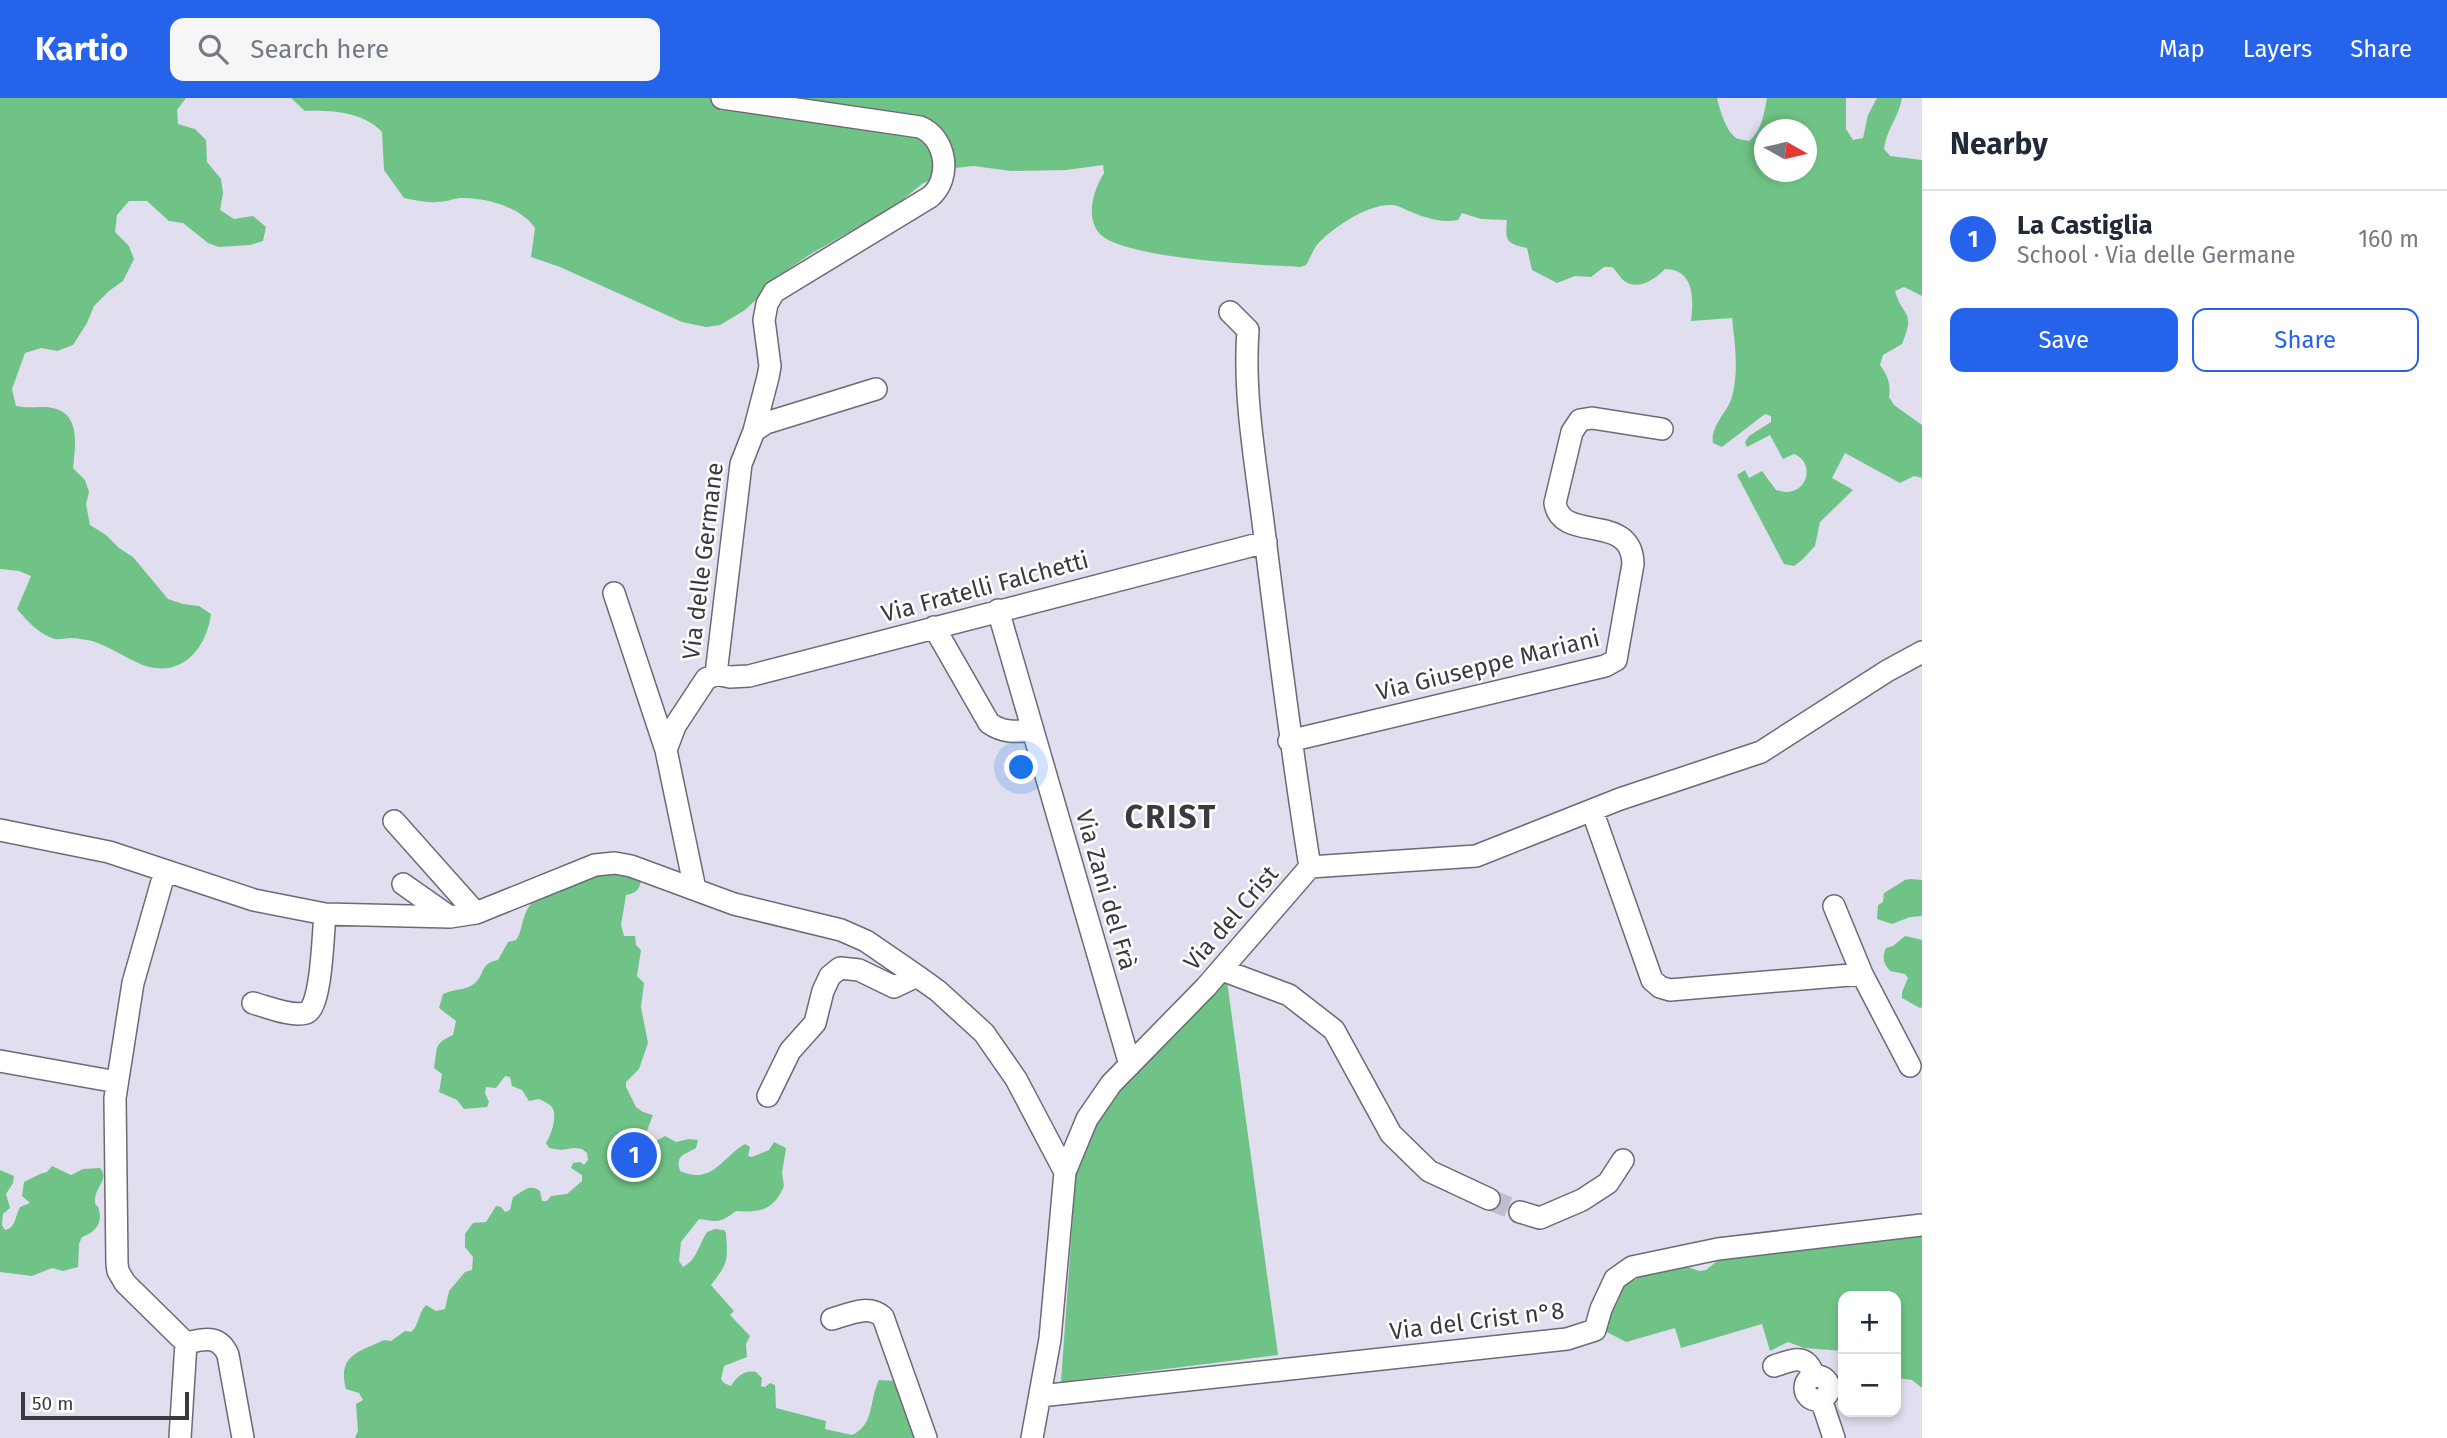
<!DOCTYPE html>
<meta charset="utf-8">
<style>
:root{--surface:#fff;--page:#f6f6f7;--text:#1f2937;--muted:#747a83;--line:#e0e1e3;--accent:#2563eb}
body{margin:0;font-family:"Fira Sans",sans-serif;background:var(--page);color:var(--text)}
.controls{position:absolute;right:21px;bottom:21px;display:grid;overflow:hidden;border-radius:14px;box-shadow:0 4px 10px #0003}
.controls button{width:63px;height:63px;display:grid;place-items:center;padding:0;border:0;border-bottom:2px solid var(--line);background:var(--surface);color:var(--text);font:35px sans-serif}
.compass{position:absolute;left:1754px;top:21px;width:63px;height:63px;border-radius:50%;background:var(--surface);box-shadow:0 4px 10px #0003;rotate:98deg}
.scale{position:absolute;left:21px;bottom:18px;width:168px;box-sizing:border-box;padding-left:7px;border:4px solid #3b3940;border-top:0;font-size:19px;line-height:24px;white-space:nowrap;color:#3b3940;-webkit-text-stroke:5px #fff;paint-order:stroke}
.you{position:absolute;left:1022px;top:670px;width:24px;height:24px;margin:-18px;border:5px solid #fff;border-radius:50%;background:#1a73e8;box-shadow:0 0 0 10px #1a73e833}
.badge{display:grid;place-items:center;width:46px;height:46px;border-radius:50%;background:var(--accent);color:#fff;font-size:23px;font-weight:700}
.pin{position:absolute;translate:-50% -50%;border:4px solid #fff;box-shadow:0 2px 7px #0006}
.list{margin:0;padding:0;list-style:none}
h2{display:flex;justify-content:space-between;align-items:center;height:91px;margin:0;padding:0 28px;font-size:30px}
h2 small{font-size:23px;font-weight:400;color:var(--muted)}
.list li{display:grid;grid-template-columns:46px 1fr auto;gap:21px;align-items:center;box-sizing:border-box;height:98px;padding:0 28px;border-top:2px solid var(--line)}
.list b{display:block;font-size:26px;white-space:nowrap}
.list p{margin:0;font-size:23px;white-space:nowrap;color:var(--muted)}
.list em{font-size:23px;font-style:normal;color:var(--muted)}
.actions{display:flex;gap:14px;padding:21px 28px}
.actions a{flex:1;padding:16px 0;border:2px solid var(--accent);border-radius:14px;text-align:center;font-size:24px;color:var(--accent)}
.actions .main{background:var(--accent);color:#fff}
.icon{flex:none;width:38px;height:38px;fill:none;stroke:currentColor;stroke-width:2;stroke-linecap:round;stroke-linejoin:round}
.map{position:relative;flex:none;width:1922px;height:1340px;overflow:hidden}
header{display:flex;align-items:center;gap:42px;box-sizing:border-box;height:98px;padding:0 35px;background:var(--accent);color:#fff}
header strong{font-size:33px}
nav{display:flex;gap:38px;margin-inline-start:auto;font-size:24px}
.search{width:490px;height:63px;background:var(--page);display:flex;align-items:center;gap:18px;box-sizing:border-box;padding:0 24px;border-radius:14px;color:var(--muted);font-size:26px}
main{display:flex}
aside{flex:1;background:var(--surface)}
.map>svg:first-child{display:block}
.green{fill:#70c386;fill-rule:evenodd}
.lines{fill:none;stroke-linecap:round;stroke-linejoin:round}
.street-tunnel{stroke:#c0bdcc;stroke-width:21;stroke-dasharray:21 10;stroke-linecap:butt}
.street-casing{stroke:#6c6978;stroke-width:24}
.street{stroke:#fff;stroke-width:21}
.labels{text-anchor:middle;stroke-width:5;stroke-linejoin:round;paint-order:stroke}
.street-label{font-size:24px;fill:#3b3940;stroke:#fff}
.district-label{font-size:32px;font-weight:bold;letter-spacing:2px;fill:#3b3940;stroke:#fff}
</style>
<header>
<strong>Kartio</strong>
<div class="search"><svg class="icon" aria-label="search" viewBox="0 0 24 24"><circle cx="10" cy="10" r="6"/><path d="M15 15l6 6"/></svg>Search here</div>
<nav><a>Map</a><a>Layers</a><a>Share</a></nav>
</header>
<main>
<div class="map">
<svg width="1922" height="1340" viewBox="0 0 1922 1340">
<rect width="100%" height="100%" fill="#e1deef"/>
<path class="green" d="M 0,0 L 186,0 L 177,12 L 178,26 L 195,31 L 206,42 L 207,64 L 221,81 L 223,95 L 220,112 L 234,121 L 253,118 L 266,129 L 263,143 L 250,147 L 219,149 L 208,145 L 183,125 L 169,123 L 147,103 L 129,103 L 117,117 L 115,134 L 129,148 L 134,161 L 123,183 L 109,193 L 94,208 L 87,225 L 73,247 L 57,253 L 41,250 L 25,255 L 12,291 L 16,308 C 26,310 33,309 44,309 C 81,310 76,343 73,370 L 85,382 L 89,394 L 86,406 L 90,427 L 106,437 L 119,450 L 133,459 L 168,501 L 183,506 L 199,508 L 211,516 C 206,555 176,584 136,564 C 121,557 108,548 92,543 C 86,542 78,540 71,540 C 66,540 59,542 55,541 C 40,537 26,522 17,511 L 31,478 L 19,473 L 0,471 Z
M 291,0 L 1717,0 C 1720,12 1726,35 1738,41 C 1739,41 1749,43 1749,43 C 1762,33 1764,15 1767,0 L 1846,0 L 1846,31 L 1853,42 L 1863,40 L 1868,17 L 1877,0 L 1902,0 C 1899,19 1886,32 1884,51 L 1890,58 L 1922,62 L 1922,198 L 1904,189 L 1895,193 C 1903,221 1916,211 1902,246 L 1883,257 L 1880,267 C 1888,278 1891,286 1889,299 L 1894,307 L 1922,327 L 1922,380 L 1914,378 L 1900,385 L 1845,355 L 1832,380 L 1853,392 L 1820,424 L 1815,448 L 1802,462 L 1794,468 L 1784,466 L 1737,377 L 1745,372 L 1749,380 L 1762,373 L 1776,392 C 1780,393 1784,394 1788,394 C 1809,392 1814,364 1794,356 L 1783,361 L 1770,337 L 1747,349 L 1745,344 L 1749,338 L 1771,324 L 1771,318 L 1765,316 L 1722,349 L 1713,345 C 1710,328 1727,315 1732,299 C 1739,272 1735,248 1732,220 L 1691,223 C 1694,201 1694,171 1665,171 C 1655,181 1638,194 1623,182 C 1619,178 1616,172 1612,169 L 1604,169 L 1591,179 L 1575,178 L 1557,185 L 1532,172 L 1527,150 C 1506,145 1505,143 1507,122 L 1481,121 L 1462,115 L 1458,122 C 1439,126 1417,117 1400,109 C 1377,99 1331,130 1316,148 C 1312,154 1310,161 1306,167 L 1300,169 C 1263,167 1121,161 1099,135 C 1085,118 1094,91 1104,75 L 1103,67 L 1066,72 L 1011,73 L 974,68 L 955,70 L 922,86 L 895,108 L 809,157 L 787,172 L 745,212 L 720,227 L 706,229 L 682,224 L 560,169 L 531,159 L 535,130 C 521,109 485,99 460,100 C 452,101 445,104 437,104 C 426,105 415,102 404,100 L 384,72 L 382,34 C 363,14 332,12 305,13 ZM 1764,32 L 1806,32 L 1806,74 L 1764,74 Z
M 616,774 L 641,781 C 640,792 636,795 626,797 L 621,827 L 624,838 L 635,838 L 636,847 L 641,852 L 637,878 L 644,885 L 641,909 L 648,945 L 639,971 L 626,984 L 626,989 L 636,1009 L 643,1014 L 653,1017 L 643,1043 L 649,1047 L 665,1038 L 676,1044 L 689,1041 L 698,1042 L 696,1050 C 685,1057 675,1056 680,1073 C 713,1087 721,1060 745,1046 L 750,1049 L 748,1058 L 752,1059 L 769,1052 L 774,1044 L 786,1050 L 782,1075 L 784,1088 C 774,1112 760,1115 736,1113 C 720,1125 719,1124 699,1121 L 681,1144 L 679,1163 L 683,1169 C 697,1162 699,1146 707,1134 L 715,1131 L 724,1132 L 726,1135 C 728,1164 728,1165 711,1187 L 734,1213 L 730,1217 L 750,1238 L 746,1246 L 747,1259 L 724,1268 L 721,1281 L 724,1285 L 731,1288 C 737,1278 745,1272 756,1274 L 762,1280 L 761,1288 L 765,1289 L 770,1285 L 775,1287 L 776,1310 L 826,1323 L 825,1331 L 852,1337 C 875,1327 869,1301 879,1282 L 897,1283 L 916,1340 L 355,1340 L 358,1333 L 356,1306 L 363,1302 L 359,1295 L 346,1291 C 337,1257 359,1254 384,1242 L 391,1243 L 405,1233 L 411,1234 C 419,1228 418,1215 426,1207 L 436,1213 L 445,1211 L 449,1193 L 465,1174 L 472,1172 L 473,1159 L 465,1149 L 465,1136 L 473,1125 L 486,1124 L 496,1108 L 501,1109 L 505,1114 L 510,1112 L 513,1099 C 523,1094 529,1085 540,1093 L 542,1103 L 547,1103 L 551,1098 L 567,1096 L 582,1083 L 582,1077 L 571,1070 L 573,1065 L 580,1064 L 584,1067 L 588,1062 L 587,1055 L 582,1051 L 574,1050 L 561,1052 L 549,1050 L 546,1045 C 551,1037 557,1020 553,1011 C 551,1006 543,1003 539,1001 L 529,1003 L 522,992 L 512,988 L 510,979 L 505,978 L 496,990 L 486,989 L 485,995 L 489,1004 L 487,1009 L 464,1011 L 457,1002 L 439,994 L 442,976 L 434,970 C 438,949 433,946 453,937 L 456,923 L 439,910 L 443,896 C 455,890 466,893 475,885 C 486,875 479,866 498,862 L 508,844 L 516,842 C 523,832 521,820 530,807 C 538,796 601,775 616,774 Z
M 1910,781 L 1922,782 L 1922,818 L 1910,819 L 1892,826 L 1877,821 L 1878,807 L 1883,804 L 1884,795 L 1905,782 Z
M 1905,838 L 1922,842 L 1922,909 L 1920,910 L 1902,900 L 1902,894 L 1908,880 L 1905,876 L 1890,873 C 1883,864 1882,860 1886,850 L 1893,848 Z
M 1227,883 L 1278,1257 L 1061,1284 L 1076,1073 L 1084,1047 L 1107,1007 Z
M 52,1068 L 71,1077 L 83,1071 L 100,1070 C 110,1081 95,1089 95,1102 C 95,1110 97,1104 99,1112 C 103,1126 94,1135 82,1139 L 79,1146 L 78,1169 L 63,1173 L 52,1170 L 32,1178 L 0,1174 L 0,1072 L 14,1078 L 13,1085 L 6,1096 L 10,1110 L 3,1116 L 2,1127 L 5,1132 C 16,1130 15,1118 20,1109 L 30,1105 L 22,1098 L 24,1084 L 40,1076 L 47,1074 Z
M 1922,1135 L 1922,1290 L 1912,1282 L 1896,1280 L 1896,1198 L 1843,1198 L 1843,1253 L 1804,1250 L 1788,1244 L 1770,1253 L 1762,1226 L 1681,1250 L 1675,1230 L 1626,1244 L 1605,1233 L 1606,1217 L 1622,1185 L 1635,1182 L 1639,1178 L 1680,1166 L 1699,1173 L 1706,1172 L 1722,1159 Z"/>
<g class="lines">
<path class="street-tunnel" d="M 1489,1101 L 1520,1114"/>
<defs>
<path id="street" d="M 754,333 L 766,325 L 876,291
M 614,495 L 666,652
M 998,512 L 1130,967
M 934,529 L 989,625 C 1003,635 1016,634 1033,632
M 716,576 L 730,579 L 749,578 L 1266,444
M 1289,643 L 1605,568 L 1616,562 L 1633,466 C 1632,413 1561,446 1555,405 L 1572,334 L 1580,322 L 1592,320 L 1662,331
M 1592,712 L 1652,882 L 1660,889 L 1670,892 L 1862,876 L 1910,968
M 394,723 L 476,815
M 0,732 L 109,754 L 254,802 L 325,816 L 450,819 L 476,815 L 595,767 L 615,765 L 631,768 L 734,806 L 841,832 L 866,843 L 917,878 L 938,893 L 984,935 L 1016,981 L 1065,1074
M 1310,769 L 1476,758 L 1620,701 L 1761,654 L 1887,573 L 1922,554
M 165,773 L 133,885 L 115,1000 L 117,1166 L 118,1173 L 125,1185 L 186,1245 L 180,1340
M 403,786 L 450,819
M 695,791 L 666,652 L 675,628 L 706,581 L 716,576 L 741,366 L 754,333 L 768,279 L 770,268 L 764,222 L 767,206 L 774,194 L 930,99 C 952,81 947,40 920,29 L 722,0
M 1834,808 L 1862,876
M 1222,872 L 1289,897 L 1334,932 L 1391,1036 L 1429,1073 L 1489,1101
M 253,905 C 268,909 291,919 306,915 C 322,910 323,833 325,816
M 0,963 L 117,984
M 768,998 L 790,953 L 815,925 L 823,893 L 830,878 L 840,870 L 859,872 L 894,889 L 917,878
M 1520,1114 L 1540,1120 L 1582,1102 L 1608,1085 L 1623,1062
M 832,1221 C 850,1216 868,1206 883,1219 L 926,1340
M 186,1245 C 204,1241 219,1236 228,1257 L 243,1340
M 1774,1268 C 1793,1262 1807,1254 1814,1279
M1805 1290a12 12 0 1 1 24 0a12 12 0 1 1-24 0Z
M 1040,1298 L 1567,1241 L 1595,1232 L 1601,1211 L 1615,1181 L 1632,1169 L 1718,1151 L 1922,1127
M 1821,1301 L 1834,1340
M 1032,1340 L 1050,1241 L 1065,1074 L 1087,1021 L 1111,986 L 1206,889 L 1310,769 C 1292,657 1278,545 1264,432 C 1256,366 1243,298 1248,232 L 1230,214"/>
</defs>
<use href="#street" class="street-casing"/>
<use href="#street" class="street"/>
</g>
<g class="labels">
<g class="street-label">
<text transform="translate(703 463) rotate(-83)" y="8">Via delle Germane</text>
<text transform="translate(985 489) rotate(-15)" y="8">Via Fratelli Falchetti</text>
<text transform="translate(1488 567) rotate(-14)" y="8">Via Giuseppe Mariani</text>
<text transform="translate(1106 792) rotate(74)" y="8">Via Zani del Frà</text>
<text transform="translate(1231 820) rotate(-49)" y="8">Via del Crist</text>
<text transform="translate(1477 1223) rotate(-7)" y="8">Via del Crist n°8</text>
</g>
<g class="district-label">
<text x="1171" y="730">CRIST</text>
</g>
</g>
</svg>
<div class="controls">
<button>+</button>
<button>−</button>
</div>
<svg class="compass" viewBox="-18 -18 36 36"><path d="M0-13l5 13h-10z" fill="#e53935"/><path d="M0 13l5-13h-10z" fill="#747a83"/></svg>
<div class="scale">50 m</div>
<div class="you"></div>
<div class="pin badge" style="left:634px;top:1057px">1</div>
</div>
<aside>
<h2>Nearby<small></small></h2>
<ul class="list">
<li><span class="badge">1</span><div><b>La Castiglia</b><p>School · Via delle Germane</p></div><em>160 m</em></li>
</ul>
<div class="actions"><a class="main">Save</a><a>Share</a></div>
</aside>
</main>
